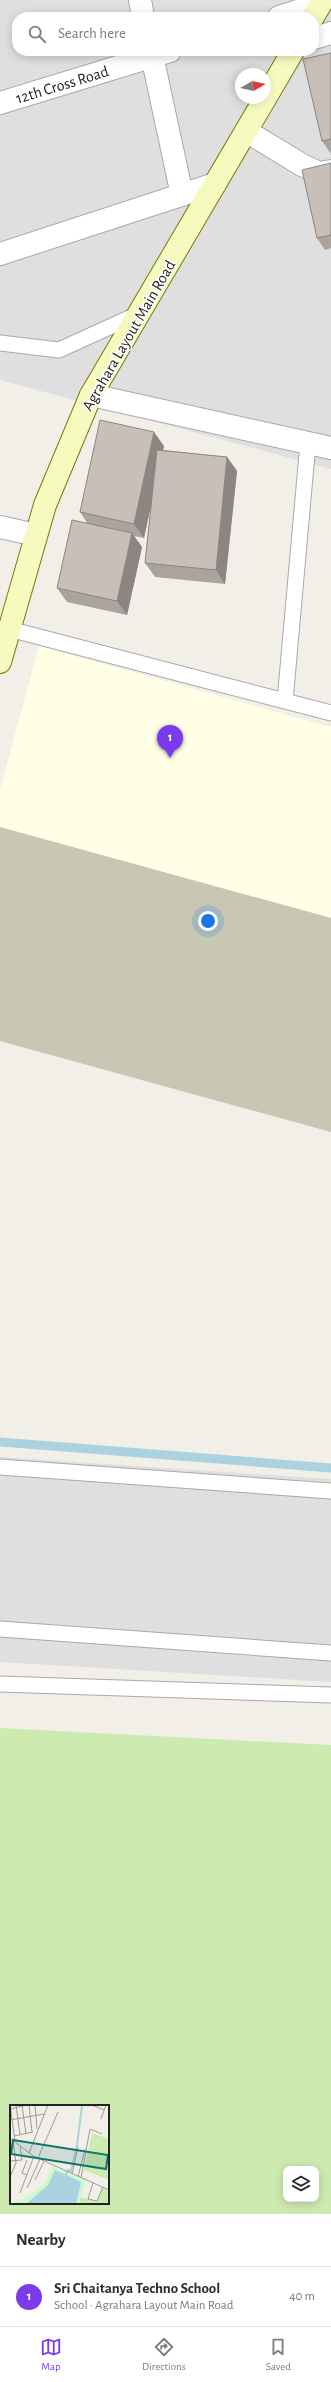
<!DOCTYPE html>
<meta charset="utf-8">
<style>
:root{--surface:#fff;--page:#f7f7f7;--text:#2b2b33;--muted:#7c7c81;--line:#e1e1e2;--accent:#7c3aed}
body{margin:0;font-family:"Alegreya Sans",sans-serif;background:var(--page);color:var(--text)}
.controls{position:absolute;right:12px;bottom:12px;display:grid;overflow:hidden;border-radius:8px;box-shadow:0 2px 10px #0003}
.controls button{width:36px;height:36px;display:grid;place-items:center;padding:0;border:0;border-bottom:1px solid var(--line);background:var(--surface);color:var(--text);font:20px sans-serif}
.compass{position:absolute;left:235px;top:68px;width:36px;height:36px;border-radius:50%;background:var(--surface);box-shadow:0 2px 10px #0003;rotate:81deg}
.you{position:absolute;left:208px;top:921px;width:14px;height:14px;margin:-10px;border:3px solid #fff;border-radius:50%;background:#1a73e8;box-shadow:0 0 0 6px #1a73e833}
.badge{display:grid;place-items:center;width:26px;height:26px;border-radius:50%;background:var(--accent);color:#fff;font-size:13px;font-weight:700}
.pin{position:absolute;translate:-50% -33px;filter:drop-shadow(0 1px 2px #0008)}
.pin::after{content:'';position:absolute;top:21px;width:14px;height:12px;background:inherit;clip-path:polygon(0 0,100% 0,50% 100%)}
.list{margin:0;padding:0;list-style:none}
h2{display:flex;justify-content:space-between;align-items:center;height:52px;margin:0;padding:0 16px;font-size:17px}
h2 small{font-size:13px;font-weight:400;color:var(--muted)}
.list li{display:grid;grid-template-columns:26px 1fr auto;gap:12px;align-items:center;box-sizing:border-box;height:60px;padding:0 16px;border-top:1px solid var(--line)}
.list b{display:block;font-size:15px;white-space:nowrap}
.list p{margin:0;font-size:13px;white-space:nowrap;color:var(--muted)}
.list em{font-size:13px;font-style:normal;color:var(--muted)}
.icon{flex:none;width:22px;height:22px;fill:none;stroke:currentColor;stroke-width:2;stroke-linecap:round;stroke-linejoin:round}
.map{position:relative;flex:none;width:331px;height:2214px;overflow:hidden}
.search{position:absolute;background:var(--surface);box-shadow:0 2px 10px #0003;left:12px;right:12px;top:12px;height:44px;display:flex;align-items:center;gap:10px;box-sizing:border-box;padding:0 14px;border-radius:16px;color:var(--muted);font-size:15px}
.sheet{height:112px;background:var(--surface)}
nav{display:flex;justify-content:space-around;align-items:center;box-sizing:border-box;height:56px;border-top:1px solid var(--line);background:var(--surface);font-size:11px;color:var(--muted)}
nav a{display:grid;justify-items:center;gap:2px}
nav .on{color:var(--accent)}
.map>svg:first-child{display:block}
.residential{fill:#e0dfdf;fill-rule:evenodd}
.education{fill:#ffffe5}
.construction{fill:#c7c7b4}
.grass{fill:#cdebb0;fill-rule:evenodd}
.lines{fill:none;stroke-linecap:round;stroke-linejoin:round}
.stream{stroke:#aad3df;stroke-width:9}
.lane-casing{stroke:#a9a9a9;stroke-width:17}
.street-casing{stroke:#a9a9a9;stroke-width:24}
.secondary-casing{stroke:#707d05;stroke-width:24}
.lane{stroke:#fff;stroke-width:15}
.street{stroke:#fff;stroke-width:22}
.secondary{stroke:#f7fabf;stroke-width:22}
.wall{fill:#aba49e}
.shaded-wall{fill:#8b8681}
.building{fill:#c7bfb8;stroke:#8b8681}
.labels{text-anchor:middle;stroke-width:3;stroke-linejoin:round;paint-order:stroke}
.street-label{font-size:16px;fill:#222;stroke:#fff}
.inset-river{fill:none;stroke:#aad3df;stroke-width:2}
.inset-road{fill:none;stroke:#9f9d99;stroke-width:1}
.view{fill:#0f766e;fill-opacity:0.15;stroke:#0f766e;stroke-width:2}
.inset-edge{fill:none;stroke:#222;stroke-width:2}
</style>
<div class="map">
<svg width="331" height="2214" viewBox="0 0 331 2214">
<rect width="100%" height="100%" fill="#f2efe9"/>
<path class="residential" d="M 0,0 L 331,0 L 331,469 L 0,380 ZM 17,17 L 314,17 L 314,51 L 17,51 ZM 241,74 L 265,74 L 265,98 L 241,98 Z
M 0,1457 L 331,1479 L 331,1682 L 0,1662 Z"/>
<path class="education" d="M 39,646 L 331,727 L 331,918 L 0,827 L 0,790 Z"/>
<path class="construction" d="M 0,827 L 331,918 L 331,1132 L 0,1041 Z"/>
<path class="grass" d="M 0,1728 L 331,1745 L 331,2214 L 0,2214 ZM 11,2106 L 108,2106 L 108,2203 L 11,2203 ZM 286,2169 L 316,2169 L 316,2199 L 286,2199 Z"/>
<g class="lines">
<path class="stream" d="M 0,1442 L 331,1468"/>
<defs>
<path id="lane" d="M 0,343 L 59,350 L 138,314
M 9,629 L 331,713
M 285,701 L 308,443
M 0,1467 L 331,1491
M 0,1629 L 331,1653
M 0,1684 L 331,1695"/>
<path id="street" d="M 140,0 L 143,17
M 279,17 L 320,4
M 314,38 L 331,33
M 151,51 L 182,195
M 0,103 L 170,51
M 246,131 L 302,165 L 319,173 L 331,171
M 0,254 L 215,184
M 91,395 L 331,448
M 0,527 L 36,535"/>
<path id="secondary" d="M 313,17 L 323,0
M 0,662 L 45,505 L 91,395 L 293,51"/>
</defs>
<use href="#lane" class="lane-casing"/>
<use href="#street" class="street-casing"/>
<use href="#secondary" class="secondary-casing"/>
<use href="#lane" class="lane"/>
<use href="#street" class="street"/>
<use href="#secondary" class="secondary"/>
</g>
<path class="wall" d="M 331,53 L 331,154 L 322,141 Z
M 331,163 L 331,248 L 325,250 L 317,238 Z
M 164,446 L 163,450 L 227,457 L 237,471 L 225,584 L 155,577 L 145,563 L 151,505 L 144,538 L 134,536 L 142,547 L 127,615 L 67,602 L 57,588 L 87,523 L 80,512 Z"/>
<path class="shaded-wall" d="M 154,432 L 164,446 L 144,538 L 134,524 Z
M 227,457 L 237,471 L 225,584 L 216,570 Z
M 132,533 L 142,547 L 127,615 L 117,601 Z"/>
<path class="building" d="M 331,53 L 331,139 L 322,141 L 303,59 Z
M 331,163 L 331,235 L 317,238 L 302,170 Z
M 100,420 L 154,432 L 134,524 L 80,512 Z
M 157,450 L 227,457 L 216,570 L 145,563 Z
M 72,520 L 132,533 L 117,601 L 57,588 Z"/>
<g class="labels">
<g class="street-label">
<text transform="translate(62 84) rotate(-17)" y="6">12th Cross Road</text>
<text transform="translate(128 335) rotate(-60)" y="6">Agrahara Layout Main Road</text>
</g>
</g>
<g transform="translate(10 2105)">
<rect width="99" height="99" fill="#f2efe9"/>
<path d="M 82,28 L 99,34 L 99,75 L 74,65 ZM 92,83 L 99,86 L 99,99 L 69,99 L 70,92 L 87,97 Z" fill="#cdebb0"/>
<path d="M 43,61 L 75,76 L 69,99 L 0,99 L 17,92 L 35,78 Z" fill="#c8facc"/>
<path d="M 45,65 L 71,77 L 66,99 L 16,99 L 38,80 Z" fill="#aad3df"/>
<path class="inset-river" d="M 56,70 L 58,65 L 61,66 L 67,41 L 72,0"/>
<path class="inset-road" d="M 0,0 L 5,36M 6,0 L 10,30M 12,0 L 16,29M 19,0 L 22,27M 25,0 L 27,24M 82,0 L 94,5M 0,4 L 17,0M 91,14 L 96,0M 0,15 L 34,9M 4,31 L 23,27M 0,33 L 23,51 L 99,85M 19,48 L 38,0M 28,53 L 48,7M 17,55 L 12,68 L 17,70M 0,56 L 12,55 L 10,42M 62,69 L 68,42M 0,72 L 6,58 L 3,36M 68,72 L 75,44M 71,73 L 80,24 L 92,29M 25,75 L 34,56M 83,78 L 78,94 L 87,96 L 93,82M 17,83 L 30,54M 10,88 L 24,51"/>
<path class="view" d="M 3,35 L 98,50 L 96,64 L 1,49 Z"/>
<rect width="99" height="99" class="inset-edge"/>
</g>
</svg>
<div class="controls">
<button><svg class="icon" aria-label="layers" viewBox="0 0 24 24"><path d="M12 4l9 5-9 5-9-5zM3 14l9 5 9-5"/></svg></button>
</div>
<svg class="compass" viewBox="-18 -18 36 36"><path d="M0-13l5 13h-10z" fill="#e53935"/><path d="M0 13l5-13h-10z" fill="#7c7c81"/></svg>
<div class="you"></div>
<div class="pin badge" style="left:170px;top:758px">1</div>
<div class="search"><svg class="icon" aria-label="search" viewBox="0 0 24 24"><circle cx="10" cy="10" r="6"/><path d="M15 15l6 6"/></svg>Search here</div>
</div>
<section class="sheet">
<h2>Nearby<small></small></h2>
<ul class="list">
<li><span class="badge">1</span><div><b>Sri Chaitanya Techno School</b><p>School · Agrahara Layout Main Road</p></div><em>40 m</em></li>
</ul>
</section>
<nav>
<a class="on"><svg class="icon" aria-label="map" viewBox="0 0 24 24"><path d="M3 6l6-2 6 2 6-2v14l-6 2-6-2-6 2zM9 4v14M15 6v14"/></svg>Map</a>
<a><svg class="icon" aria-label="directions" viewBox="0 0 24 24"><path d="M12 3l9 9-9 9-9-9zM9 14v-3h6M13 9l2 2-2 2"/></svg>Directions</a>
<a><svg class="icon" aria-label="saved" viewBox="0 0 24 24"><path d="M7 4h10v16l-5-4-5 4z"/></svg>Saved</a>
</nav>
